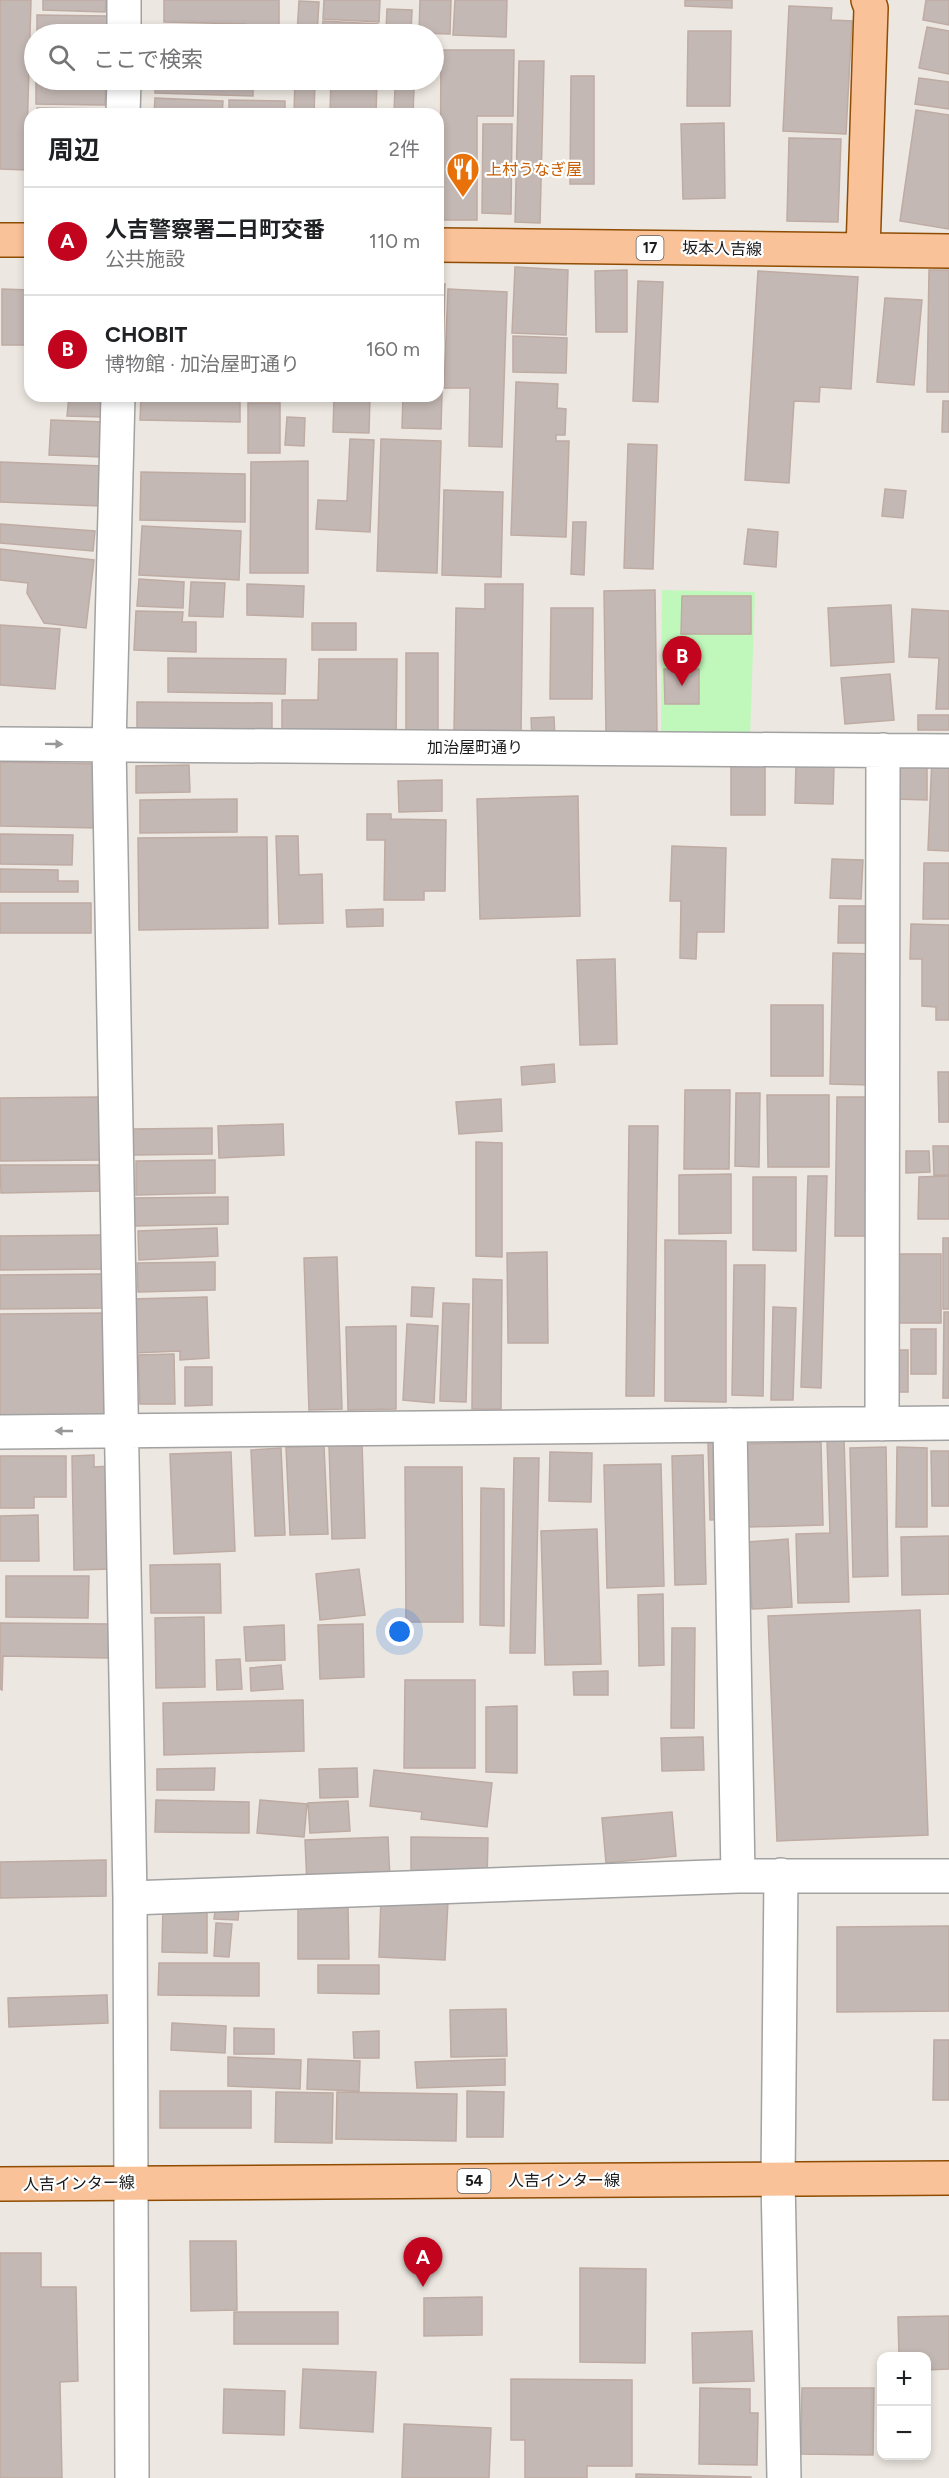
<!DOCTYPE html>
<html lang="ja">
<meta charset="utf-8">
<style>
:root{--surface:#fff;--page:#f6f6f6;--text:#202124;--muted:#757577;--line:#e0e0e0;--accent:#c2041e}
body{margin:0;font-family:Figtree,"Noto Sans JP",sans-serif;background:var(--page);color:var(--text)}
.controls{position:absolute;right:18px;bottom:18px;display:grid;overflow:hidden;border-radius:12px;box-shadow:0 3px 9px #0003}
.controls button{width:54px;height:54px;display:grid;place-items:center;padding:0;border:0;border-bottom:2px solid var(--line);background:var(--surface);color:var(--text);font:30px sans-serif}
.you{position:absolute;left:400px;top:1632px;width:21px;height:21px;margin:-15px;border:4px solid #fff;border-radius:50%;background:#1a73e8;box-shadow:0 0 0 9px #1a73e833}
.badge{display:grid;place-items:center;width:39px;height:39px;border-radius:50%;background:var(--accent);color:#fff;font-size:20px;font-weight:700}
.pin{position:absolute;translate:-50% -50px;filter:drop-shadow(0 2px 3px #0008)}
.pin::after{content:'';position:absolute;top:32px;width:21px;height:18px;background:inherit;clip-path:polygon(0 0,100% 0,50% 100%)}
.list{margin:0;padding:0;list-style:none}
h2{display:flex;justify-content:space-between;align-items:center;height:78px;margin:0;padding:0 24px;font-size:26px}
h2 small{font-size:20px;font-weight:400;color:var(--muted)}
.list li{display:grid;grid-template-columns:39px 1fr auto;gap:18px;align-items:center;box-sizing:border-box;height:108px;padding:0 24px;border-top:2px solid var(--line)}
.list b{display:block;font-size:22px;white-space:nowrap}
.list p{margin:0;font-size:20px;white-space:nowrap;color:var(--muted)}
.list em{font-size:20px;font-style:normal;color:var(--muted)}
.icon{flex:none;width:33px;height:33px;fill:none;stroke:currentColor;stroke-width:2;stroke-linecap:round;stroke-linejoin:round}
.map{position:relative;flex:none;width:949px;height:2478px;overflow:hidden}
.search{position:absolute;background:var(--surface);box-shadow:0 3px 9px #0003;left:24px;top:24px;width:420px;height:66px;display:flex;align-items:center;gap:15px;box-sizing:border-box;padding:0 21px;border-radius:33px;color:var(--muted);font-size:22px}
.panel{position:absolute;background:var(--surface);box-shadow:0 3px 9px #0003;left:24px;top:108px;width:420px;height:294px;border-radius:18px}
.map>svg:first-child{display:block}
.park{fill:#c0f8bc}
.building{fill:#c4b8b4;stroke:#beaba3;stroke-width:1.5}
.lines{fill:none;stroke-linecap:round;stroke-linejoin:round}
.minor-casing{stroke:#a2a2a2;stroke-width:36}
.major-casing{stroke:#8f4d03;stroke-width:36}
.minor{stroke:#fff;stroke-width:33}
.major{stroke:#fac298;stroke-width:33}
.oneway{fill:#989898}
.labels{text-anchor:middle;stroke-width:4.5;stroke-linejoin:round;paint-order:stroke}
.shield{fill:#fff;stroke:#5f5f5f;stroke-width:1.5}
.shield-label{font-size:15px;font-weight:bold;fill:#1b1b1b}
.food-label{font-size:16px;fill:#c56008;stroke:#fff;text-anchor:start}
.street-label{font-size:16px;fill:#1b1b1b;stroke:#fff}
</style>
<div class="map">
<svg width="949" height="2478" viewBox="0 0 949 2478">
<rect width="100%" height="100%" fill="#ece7e0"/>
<path class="park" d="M 662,590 L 755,592 L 750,737 L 661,736 Z"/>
<path class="building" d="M 0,0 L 31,0 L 26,170 L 0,169 Z
M 43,0 L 106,0 L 105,12 L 43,10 Z
M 164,0 L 279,0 L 279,34 L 245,34 L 246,24 L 164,22 Z
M 324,0 L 380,0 L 379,22 L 323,19 Z
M 420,0 L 451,0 L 450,34 L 419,33 Z
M 455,0 L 507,0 L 506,37 L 453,35 Z
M 685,0 L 732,0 L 732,8 L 685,6 Z
M 926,0 L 949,0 L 949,25 L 923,20 Z
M 299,1 L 319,2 L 317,34 L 297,34 Z
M 789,6 L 832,8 L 831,20 L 852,21 L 846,134 L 783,131 Z
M 387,9 L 412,10 L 411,33 L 386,32 Z
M 37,15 L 107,16 L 107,34 L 37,34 Z
M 323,21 L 378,24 L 378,34 L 322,34 Z
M 156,27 L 240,30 L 240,34 L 156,34 Z
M 927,27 L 949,31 L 949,74 L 919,68 Z
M 688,31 L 731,31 L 730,106 L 687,106 Z
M 441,50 L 514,50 L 513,116 L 477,116 L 477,220 L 440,220 Z
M 519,61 L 544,61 L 540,223 L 515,222 Z
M 571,76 L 594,76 L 594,184 L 570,184 Z
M 919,78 L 949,82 L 949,109 L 915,104 Z
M 36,80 L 106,80 L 105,105 L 36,104 Z
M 155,80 L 253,80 L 253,96 L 155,93 Z
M 295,80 L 315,80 L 314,114 L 294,114 Z
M 331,80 L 377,80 L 376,114 L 330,114 Z
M 393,80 L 417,80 L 417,88 L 393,87 Z
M 395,88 L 414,89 L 413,114 L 394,113 Z
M 155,98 L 223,101 L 222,114 L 154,114 Z
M 229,100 L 285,101 L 285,114 L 229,114 Z
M 37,108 L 108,109 L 108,114 L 37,114 Z
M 916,110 L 949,115 L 949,229 L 900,221 Z
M 724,123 L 725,198 L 683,199 L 681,124 Z
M 483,124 L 512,124 L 511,214 L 482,213 Z
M 789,138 L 841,139 L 838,222 L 787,221 Z
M 515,267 L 568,270 L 566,335 L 512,333 Z
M 627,270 L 627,332 L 596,332 L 595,271 Z
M 929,270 L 949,270 L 949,392 L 927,392 Z
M 758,271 L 858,277 L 851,389 L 820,387 L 819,402 L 794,401 L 789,483 L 745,480 Z
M 638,281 L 663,282 L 658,402 L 633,401 Z
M 438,284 L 445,284 L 441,429 L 402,428 L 403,396 L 438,396 Z
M 2,289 L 30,290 L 30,345 L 2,345 Z
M 448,289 L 507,292 L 502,447 L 469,446 L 470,388 L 444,388 Z
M 885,298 L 922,300 L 914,385 L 877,382 Z
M 513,336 L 567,338 L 566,373 L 513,372 Z
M 516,382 L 558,384 L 557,408 L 566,409 L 565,435 L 556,435 L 556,441 L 569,441 L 566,537 L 511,535 Z
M 69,396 L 105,396 L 104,417 L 67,416 Z
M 141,396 L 240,396 L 240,422 L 140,420 Z
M 334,396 L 370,396 L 369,433 L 333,432 Z
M 943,401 L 949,401 L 949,432 L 942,432 Z
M 248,403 L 280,403 L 280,453 L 248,453 Z
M 287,417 L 305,418 L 304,446 L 285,445 Z
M 51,420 L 105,422 L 103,457 L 49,455 Z
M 350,439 L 374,440 L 370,532 L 316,529 L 318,500 L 347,501 Z
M 381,439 L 441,441 L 437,573 L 377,571 Z
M 628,444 L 657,445 L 653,569 L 624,568 Z
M 308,461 L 308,573 L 250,573 L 251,462 Z
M 0,462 L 103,466 L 101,506 L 0,502 Z
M 141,472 L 245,474 L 245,522 L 140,520 Z
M 885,489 L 906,491 L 903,518 L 882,516 Z
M 444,490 L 503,492 L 501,577 L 442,575 Z
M 573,522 L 586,522 L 584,575 L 571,574 Z
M 0,524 L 95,531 L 93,551 L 0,543 Z
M 142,526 L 241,531 L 239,580 L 139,575 Z
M 748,529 L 778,532 L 776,567 L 744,564 Z
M 0,549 L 94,560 L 86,628 L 44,623 L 27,593 L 28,583 L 0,580 Z
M 139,579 L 184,582 L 183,608 L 137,606 Z
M 191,582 L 225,583 L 223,617 L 189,616 Z
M 247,584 L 304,586 L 303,617 L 247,615 Z
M 485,584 L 523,584 L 521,734 L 454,734 L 456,608 L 485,609 Z
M 655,590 L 657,731 L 606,733 L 604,591 Z
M 682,596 L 751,596 L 751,634 L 681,634 Z
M 891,605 L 894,662 L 831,666 L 828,608 Z
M 551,608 L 593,608 L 592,699 L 550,699 Z
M 912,609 L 949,611 L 949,709 L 936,709 L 939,658 L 909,657 Z
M 136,611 L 183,612 L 182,622 L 196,622 L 196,652 L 134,650 Z
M 312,623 L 356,623 L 356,650 L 312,650 Z
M 0,625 L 60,629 L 55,689 L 0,685 Z
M 406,653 L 438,653 L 438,737 L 406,737 Z
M 168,658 L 286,659 L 285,694 L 168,692 Z
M 319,659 L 397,659 L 396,738 L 282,737 L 282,700 L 318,700 Z
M 664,669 L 699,669 L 699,704 L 665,704 Z
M 890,674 L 894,720 L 845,724 L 841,678 Z
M 137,702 L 272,703 L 272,737 L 137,735 Z
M 918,715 L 949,715 L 949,730 L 918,730 Z
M 554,717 L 555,738 L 532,739 L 531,718 Z
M 932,757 L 949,757 L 949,851 L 928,850 Z
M 895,758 L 927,758 L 927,800 L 895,799 Z
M 0,762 L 99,764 L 98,828 L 0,826 Z
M 796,763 L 834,764 L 833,804 L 795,803 Z
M 731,764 L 765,764 L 765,815 L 731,815 Z
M 189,765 L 190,792 L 136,793 L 136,766 Z
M 442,780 L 442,811 L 399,812 L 398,781 Z
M 578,796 L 580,916 L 480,919 L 477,799 Z
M 237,799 L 237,832 L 140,833 L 140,800 Z
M 367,814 L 391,814 L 391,819 L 446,820 L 445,891 L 424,891 L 424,900 L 384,900 L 385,840 L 367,840 Z
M 0,834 L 73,835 L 72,865 L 0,864 Z
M 276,836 L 298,836 L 299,875 L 322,874 L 323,923 L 279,924 Z
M 267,837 L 268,928 L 139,930 L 138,838 Z
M 672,846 L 726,848 L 724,932 L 697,932 L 696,959 L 680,958 L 681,901 L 670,901 Z
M 832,859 L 863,860 L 861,899 L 830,898 Z
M 924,863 L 949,863 L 949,919 L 923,919 Z
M 0,869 L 58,870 L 58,881 L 78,881 L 78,892 L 0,892 Z
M 0,903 L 91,903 L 91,933 L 0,933 Z
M 839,906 L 877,906 L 877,943 L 838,943 Z
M 383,909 L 383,926 L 347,927 L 346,910 Z
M 911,924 L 949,925 L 949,1020 L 936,1020 L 936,1007 L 922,1006 L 922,959 L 910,959 Z
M 833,953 L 876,954 L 872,1085 L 830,1084 Z
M 615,959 L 617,1044 L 580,1045 L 577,960 Z
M 771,1005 L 823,1005 L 823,1076 L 771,1076 Z
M 554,1064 L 555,1082 L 522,1085 L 521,1067 Z
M 938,1072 L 949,1072 L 949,1122 L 939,1122 Z
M 685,1090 L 730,1090 L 729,1169 L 684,1169 Z
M 736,1093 L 760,1093 L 759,1167 L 735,1166 Z
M 767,1095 L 829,1095 L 829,1167 L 768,1167 Z
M 100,1097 L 100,1160 L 0,1161 L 0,1098 Z
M 837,1097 L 874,1097 L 871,1236 L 835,1236 Z
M 501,1099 L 502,1131 L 459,1134 L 456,1102 Z
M 283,1124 L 284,1155 L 219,1158 L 218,1126 Z
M 629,1126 L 658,1126 L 654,1396 L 626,1396 Z
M 212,1128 L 212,1154 L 133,1155 L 133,1129 Z
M 476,1142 L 502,1143 L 502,1257 L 476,1256 Z
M 933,1146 L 949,1146 L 949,1175 L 934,1175 Z
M 906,1151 L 929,1151 L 930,1172 L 906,1173 Z
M 215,1160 L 215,1193 L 136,1195 L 136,1161 Z
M 0,1165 L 99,1165 L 100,1191 L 1,1193 Z
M 731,1174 L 731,1233 L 679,1234 L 679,1175 Z
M 808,1176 L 827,1176 L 821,1388 L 801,1387 Z
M 949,1176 L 949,1219 L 918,1219 L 919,1177 Z
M 753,1177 L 796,1177 L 796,1251 L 753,1250 Z
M 228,1197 L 228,1224 L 134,1226 L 134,1198 Z
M 217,1228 L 218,1256 L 139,1260 L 138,1231 Z
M 106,1235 L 106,1269 L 0,1270 L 0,1236 Z
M 943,1238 L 949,1238 L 949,1309 L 943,1309 Z
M 665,1240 L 726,1241 L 726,1402 L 665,1401 Z
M 547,1252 L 548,1343 L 508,1343 L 507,1253 Z
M 896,1254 L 941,1254 L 941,1323 L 897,1323 Z
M 337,1257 L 342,1409 L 309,1410 L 304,1258 Z
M 215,1262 L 215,1290 L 138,1292 L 137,1263 Z
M 734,1265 L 765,1265 L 763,1396 L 732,1395 Z
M 106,1274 L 106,1308 L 0,1309 L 0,1275 Z
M 473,1279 L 502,1280 L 501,1409 L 472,1409 Z
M 412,1287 L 434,1288 L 432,1317 L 411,1316 Z
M 207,1297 L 209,1358 L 180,1360 L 180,1351 L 134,1353 L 132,1299 Z
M 443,1303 L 469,1304 L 466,1402 L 440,1401 Z
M 773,1307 L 796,1308 L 793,1400 L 771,1400 Z
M 944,1312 L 949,1312 L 949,1398 L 943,1398 Z
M 105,1313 L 106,1416 L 0,1416 L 0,1314 Z
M 407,1324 L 438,1326 L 434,1403 L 403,1400 Z
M 396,1326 L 396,1409 L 348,1410 L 346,1327 Z
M 911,1329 L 936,1329 L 936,1374 L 911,1374 Z
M 886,1350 L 908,1350 L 908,1392 L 886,1392 Z
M 174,1354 L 175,1404 L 140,1404 L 138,1355 Z
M 185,1367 L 212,1367 L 212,1405 L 185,1406 Z
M 844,1438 L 849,1602 L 798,1603 L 796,1534 L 830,1533 L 827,1439 Z
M 708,1442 L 725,1442 L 727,1519 L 710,1520 Z
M 821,1442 L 823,1525 L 749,1527 L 747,1444 Z
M 362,1443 L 365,1538 L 332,1539 L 329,1445 Z
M 324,1446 L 328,1534 L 290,1535 L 286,1447 Z
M 886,1447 L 888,1576 L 853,1577 L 850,1448 Z
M 897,1447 L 927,1448 L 927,1527 L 896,1527 Z
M 281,1448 L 285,1535 L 255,1536 L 251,1450 Z
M 931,1451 L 949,1451 L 949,1506 L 932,1506 Z
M 231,1452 L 235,1551 L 174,1554 L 170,1454 Z
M 550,1452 L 592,1453 L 591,1502 L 549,1501 Z
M 94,1455 L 94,1467 L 112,1466 L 113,1569 L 74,1570 L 72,1456 Z
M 703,1455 L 706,1584 L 675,1585 L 672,1456 Z
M 0,1456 L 66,1456 L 66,1497 L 34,1497 L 34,1508 L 0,1508 Z
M 514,1458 L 539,1458 L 535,1653 L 510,1653 Z
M 661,1464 L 664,1586 L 607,1588 L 604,1465 Z
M 405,1467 L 462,1467 L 463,1622 L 406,1622 Z
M 481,1488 L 504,1489 L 504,1626 L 480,1625 Z
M 38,1515 L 39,1561 L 0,1561 L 0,1516 Z
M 597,1529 L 601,1664 L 545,1665 L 541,1531 Z
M 949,1536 L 949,1594 L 902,1595 L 901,1537 Z
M 788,1539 L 792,1607 L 752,1609 L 748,1542 Z
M 220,1564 L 221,1613 L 151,1613 L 150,1565 Z
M 359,1569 L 365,1615 L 320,1620 L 316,1574 Z
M 6,1576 L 89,1576 L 88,1618 L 6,1617 Z
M 663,1594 L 664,1665 L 639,1666 L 638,1595 Z
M 920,1610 L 928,1835 L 777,1841 L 768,1616 Z
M 204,1617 L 205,1687 L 156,1688 L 155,1618 Z
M 0,1623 L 110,1624 L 109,1658 L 3,1656 L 2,1690 L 0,1689 Z
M 363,1624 L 364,1677 L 320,1679 L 318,1625 Z
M 284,1625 L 285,1660 L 246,1661 L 244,1627 Z
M 672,1628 L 695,1628 L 694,1728 L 671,1728 Z
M 240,1659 L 242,1689 L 217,1690 L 216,1660 Z
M 281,1665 L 283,1689 L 251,1691 L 250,1668 Z
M 608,1671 L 608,1695 L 574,1695 L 573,1672 Z
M 405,1680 L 475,1680 L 475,1768 L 404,1768 Z
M 303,1700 L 304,1751 L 164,1755 L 163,1703 Z
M 517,1706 L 517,1773 L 486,1772 L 486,1707 Z
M 703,1737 L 704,1770 L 662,1771 L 661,1738 Z
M 215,1768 L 214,1790 L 157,1790 L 157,1769 Z
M 357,1768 L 358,1797 L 320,1798 L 319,1769 Z
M 374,1770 L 492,1783 L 487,1827 L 421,1819 L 422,1812 L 370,1806 Z
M 156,1800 L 249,1802 L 249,1833 L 155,1832 Z
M 260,1800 L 307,1804 L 304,1837 L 257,1833 Z
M 348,1801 L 350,1831 L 310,1833 L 308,1803 Z
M 672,1812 L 676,1856 L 606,1863 L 602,1818 Z
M 388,1837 L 390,1879 L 307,1884 L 305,1840 Z
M 411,1837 L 488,1838 L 487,1880 L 411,1879 Z
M 106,1860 L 106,1896 L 0,1898 L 0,1862 Z
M 217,1896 L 240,1898 L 238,1920 L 214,1919 Z
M 381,1898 L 448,1901 L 445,1960 L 379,1957 Z
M 163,1904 L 207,1904 L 207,1953 L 162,1952 Z
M 348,1906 L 349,1959 L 298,1959 L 298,1907 Z
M 216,1923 L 232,1924 L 229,1957 L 214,1956 Z
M 949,1926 L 949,2011 L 837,2012 L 837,1927 Z
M 159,1963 L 259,1963 L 259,1996 L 158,1995 Z
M 318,1965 L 379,1965 L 379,1994 L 318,1993 Z
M 107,1995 L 108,2023 L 9,2027 L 8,1998 Z
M 506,2009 L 507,2056 L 451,2057 L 450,2010 Z
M 172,2023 L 226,2026 L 225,2053 L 171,2050 Z
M 234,2028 L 274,2029 L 274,2054 L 234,2054 Z
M 379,2031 L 379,2058 L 354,2058 L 353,2032 Z
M 934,2040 L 949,2040 L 949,2100 L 933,2100 Z
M 228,2057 L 301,2060 L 300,2089 L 228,2086 Z
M 308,2059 L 360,2061 L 359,2091 L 307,2089 Z
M 505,2059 L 505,2085 L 417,2088 L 415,2062 Z
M 160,2091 L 251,2091 L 251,2128 L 160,2128 Z
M 467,2091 L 504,2092 L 503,2137 L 467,2137 Z
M 276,2092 L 333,2093 L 332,2143 L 275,2142 Z
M 337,2092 L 457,2094 L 456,2141 L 336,2139 Z
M 190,2241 L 236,2241 L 237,2310 L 191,2311 Z
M 0,2253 L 41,2253 L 41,2287 L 76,2287 L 78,2381 L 60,2382 L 62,2478 L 0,2478 Z
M 580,2268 L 646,2269 L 645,2363 L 580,2362 Z
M 482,2297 L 482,2335 L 424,2336 L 424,2298 Z
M 234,2312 L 338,2312 L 338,2344 L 234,2344 Z
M 949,2316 L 949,2369 L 926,2370 L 926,2356 L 899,2356 L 898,2317 Z
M 752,2331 L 754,2381 L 693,2383 L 692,2333 Z
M 303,2369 L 376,2372 L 373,2432 L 300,2428 Z
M 511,2379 L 632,2380 L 632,2466 L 587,2466 L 587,2478 L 525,2478 L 525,2440 L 511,2440 Z
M 700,2388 L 750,2389 L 750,2413 L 758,2413 L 757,2465 L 699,2464 Z
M 802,2388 L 874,2388 L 873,2455 L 801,2454 Z
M 224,2389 L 285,2391 L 284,2435 L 223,2433 Z
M 404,2424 L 491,2428 L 489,2478 L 402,2478 Z
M 636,2474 L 751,2477 L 751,2478 L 636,2478 Z"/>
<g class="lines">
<defs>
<path id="minor" d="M 124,34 L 124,0
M 123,114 L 124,80
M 118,396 L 109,745 L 130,1898 L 132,2478
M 0,744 L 949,751
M 882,1424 L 883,750
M 730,1425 L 738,1876
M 0,1432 L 949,1423
M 781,1875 L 778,2179 L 784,2478
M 130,1898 L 738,1876 L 949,1876"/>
<path id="major" d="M 0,240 L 30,240
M 438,245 L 949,251
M 863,250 L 871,8 L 868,0
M 0,2184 L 949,2178"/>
</defs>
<use href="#minor" class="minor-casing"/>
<use href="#major" class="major-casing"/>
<use href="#minor" class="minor"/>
<use href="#major" class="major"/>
</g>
<defs><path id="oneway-solid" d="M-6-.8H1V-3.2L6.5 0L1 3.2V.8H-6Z" transform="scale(1.5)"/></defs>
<g class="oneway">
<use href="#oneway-solid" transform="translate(54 744) rotate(1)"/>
<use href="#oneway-solid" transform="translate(64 1431) rotate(180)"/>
</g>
<defs>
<symbol id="restaurant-pin" viewBox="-11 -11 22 30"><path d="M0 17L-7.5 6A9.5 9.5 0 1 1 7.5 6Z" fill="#e8710a" stroke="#fff"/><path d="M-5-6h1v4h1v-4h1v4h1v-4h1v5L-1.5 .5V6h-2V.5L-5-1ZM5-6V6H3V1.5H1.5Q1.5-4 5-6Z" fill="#fff"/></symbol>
</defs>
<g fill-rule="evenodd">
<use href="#restaurant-pin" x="444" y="150" width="38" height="52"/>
</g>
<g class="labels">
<g class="shield">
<rect x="636.5" y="236" width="27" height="24" rx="4.5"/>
<rect x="457.5" y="2169" width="33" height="24" rx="4.5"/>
</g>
<g class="shield-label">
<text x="650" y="253">17</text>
<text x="474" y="2186">54</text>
</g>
<g class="food-label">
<text x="486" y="175">上村うなぎ屋</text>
</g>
<g class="street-label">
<text transform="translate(722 248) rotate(1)" y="6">坂本人吉線</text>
<text x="475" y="753">加治屋町通り</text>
<text x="564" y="2186">人吉インター線</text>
<text transform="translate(79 2183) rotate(-1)" y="6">人吉インター線</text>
</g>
</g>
</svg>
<div class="controls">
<button>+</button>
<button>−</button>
</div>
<div class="you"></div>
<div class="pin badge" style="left:423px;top:2287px">A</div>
<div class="pin badge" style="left:682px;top:686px">B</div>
<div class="search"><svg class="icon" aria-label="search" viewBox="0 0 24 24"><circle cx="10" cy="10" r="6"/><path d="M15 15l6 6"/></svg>ここで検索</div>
<section class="panel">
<h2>周辺<small>2件</small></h2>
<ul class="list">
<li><span class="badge">A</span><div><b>人吉警察署二日町交番</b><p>公共施設</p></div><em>110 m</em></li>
<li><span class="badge">B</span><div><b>CHOBIT</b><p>博物館 · 加治屋町通り</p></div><em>160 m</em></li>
</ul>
</section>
</div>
